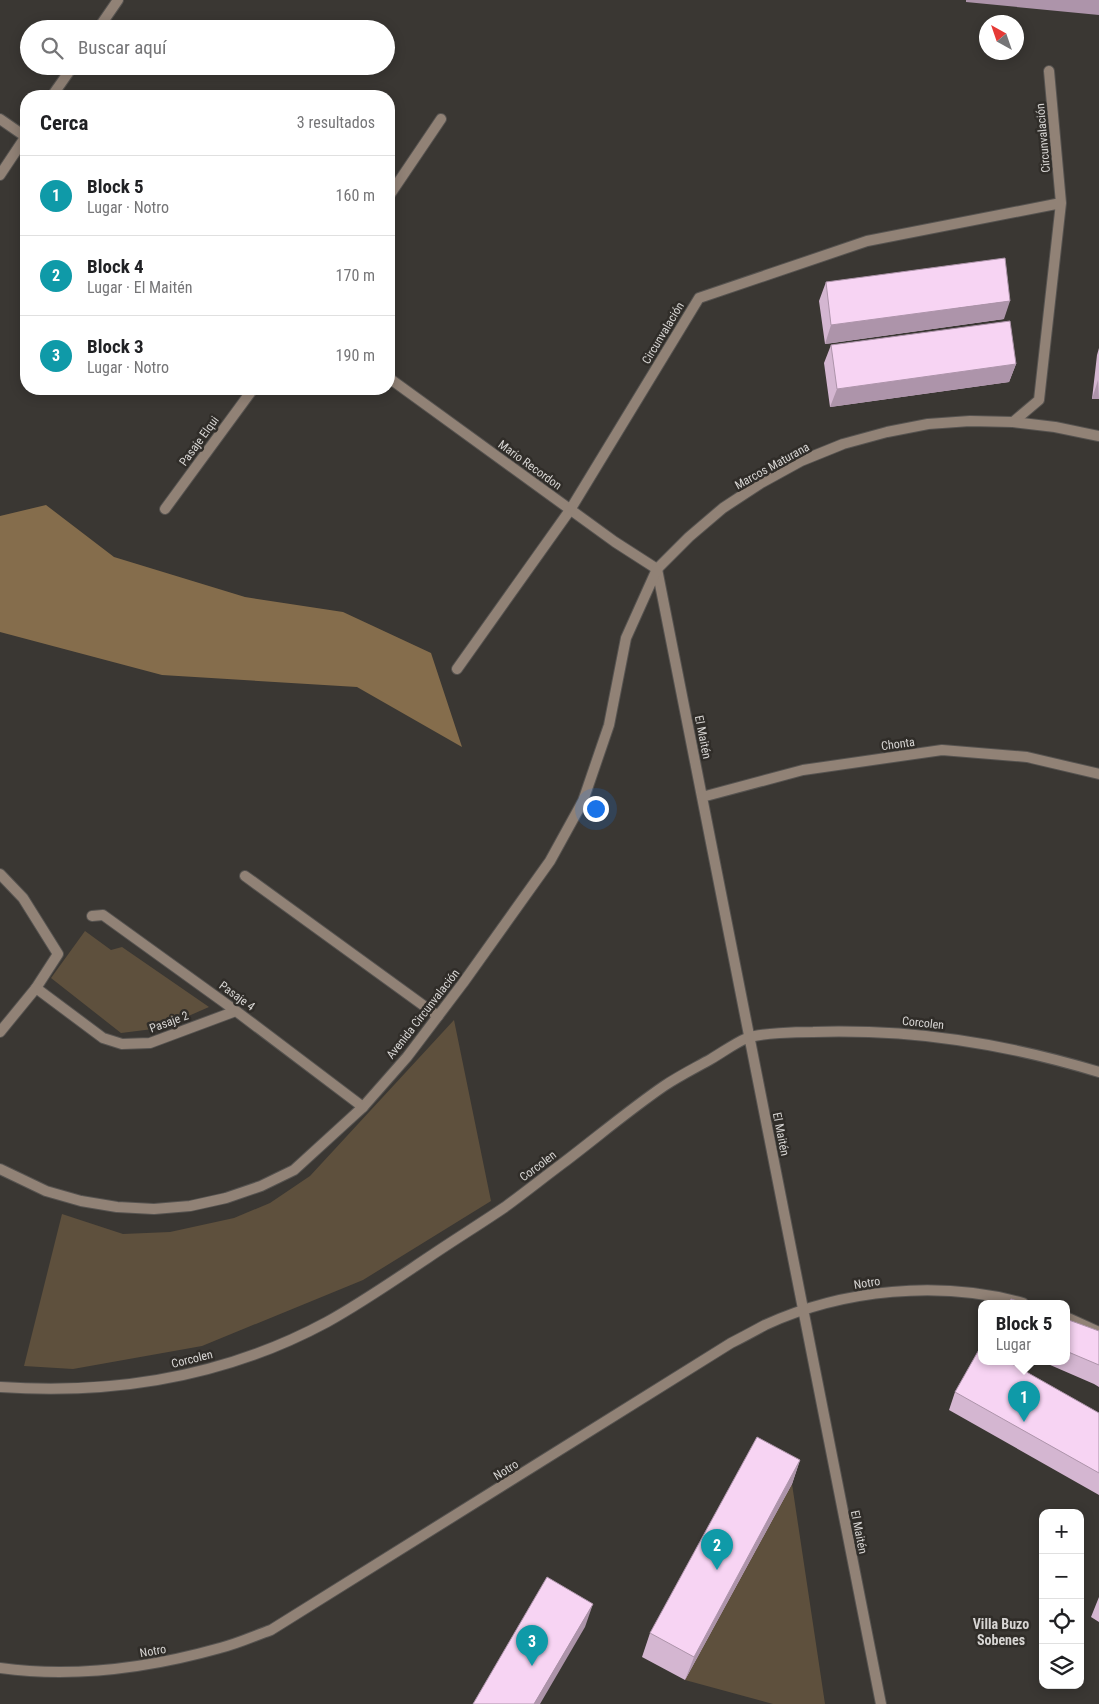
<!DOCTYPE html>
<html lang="es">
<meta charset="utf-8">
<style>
:root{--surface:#fff;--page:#f6f6f6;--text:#202124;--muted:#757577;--line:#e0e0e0;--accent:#486883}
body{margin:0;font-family:"Roboto Condensed",sans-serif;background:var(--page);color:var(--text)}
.controls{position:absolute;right:15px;bottom:15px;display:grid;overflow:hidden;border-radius:10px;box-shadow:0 2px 12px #0003}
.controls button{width:45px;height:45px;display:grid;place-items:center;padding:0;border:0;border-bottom:1px solid var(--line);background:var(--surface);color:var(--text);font:25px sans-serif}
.compass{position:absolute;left:979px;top:15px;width:45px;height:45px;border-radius:50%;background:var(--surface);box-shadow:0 2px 12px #0003;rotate:320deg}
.you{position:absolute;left:595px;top:808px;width:18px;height:18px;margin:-12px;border:4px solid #fff;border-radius:50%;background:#1a73e8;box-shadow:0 0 0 8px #1a73e833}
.badge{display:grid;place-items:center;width:32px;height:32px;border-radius:50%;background:var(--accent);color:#fff;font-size:16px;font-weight:700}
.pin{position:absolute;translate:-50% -41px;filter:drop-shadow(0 1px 2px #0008)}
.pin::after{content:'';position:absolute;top:26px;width:18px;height:15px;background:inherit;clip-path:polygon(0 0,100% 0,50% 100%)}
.popup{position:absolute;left:978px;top:1300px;width:92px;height:65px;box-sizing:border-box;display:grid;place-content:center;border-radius:10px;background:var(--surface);filter:drop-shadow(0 1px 4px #0005);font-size:16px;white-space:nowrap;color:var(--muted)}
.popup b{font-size:19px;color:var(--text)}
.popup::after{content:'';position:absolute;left:50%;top:100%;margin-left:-10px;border:10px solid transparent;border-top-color:var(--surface)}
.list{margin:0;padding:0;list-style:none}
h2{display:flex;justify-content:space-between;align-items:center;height:65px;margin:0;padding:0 20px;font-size:21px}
h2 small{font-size:16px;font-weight:400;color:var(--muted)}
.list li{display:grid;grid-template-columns:32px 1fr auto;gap:15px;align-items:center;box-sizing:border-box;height:80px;padding:0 20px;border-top:1px solid var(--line)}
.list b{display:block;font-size:19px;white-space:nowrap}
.list p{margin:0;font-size:16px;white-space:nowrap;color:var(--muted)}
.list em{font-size:16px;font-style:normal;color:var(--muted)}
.icon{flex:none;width:28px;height:28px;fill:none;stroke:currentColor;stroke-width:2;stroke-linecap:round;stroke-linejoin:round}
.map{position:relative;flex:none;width:1099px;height:1704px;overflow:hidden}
.search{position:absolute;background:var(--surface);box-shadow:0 2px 12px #0003;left:20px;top:20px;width:375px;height:55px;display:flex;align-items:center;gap:12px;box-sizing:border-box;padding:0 18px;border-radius:28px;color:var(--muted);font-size:19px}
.panel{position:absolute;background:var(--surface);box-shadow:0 2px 12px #0003;left:20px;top:90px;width:375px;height:305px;border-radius:20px}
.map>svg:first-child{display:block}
.green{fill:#5e503d}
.forest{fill:#856d4c}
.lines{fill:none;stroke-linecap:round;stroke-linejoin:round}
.service-casing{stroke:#565350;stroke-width:12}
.minor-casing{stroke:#565350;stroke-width:12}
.tertiary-casing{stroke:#565350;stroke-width:12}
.service{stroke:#918276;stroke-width:10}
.minor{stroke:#918276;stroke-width:10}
.tertiary{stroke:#918276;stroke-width:10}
.wall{fill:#d4b6d1}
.shaded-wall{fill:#ad94aa}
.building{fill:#f7d4f3;stroke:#ad94aa}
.labels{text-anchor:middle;stroke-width:5;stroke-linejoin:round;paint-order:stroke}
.street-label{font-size:12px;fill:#d7d5d3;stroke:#302d29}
.neighbourhood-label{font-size:14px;font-weight:bold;fill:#d7d5d3;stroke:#302d29}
</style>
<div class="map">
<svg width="1099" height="1704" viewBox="0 0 1099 1704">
<rect width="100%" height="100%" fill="#3a3733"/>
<path class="green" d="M 85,931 L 111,950 L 122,947 L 209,1007 L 161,1028 L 121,1033 L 51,978 Z
M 454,1020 L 491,1201 L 363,1280 L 202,1346 L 73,1369 L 24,1366 L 62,1214 L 123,1234 L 170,1232 L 234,1218 L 270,1203 L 310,1176 Z
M 792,1484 L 825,1704 L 773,1704 L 685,1680 Z"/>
<path class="forest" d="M 46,505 L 114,557 L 245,597 L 343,612 L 431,653 L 462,747 L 357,687 L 162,675 L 0,632 L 0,516 Z"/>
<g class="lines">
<defs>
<path id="service" d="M 0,874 L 23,898 L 58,954 L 36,988"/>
<path id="minor" d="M 98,29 L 118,0
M 52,96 L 73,66
M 0,119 L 26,137
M 0,175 L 26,136
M 389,196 L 441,119
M 389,378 L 615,542 L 657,569 L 881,1704
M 1013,422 L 1039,400 L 1061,203 L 1049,71
M 165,509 L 253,389
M 457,669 L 570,510 L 699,298 L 867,241 L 1061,203
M 702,797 L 803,770 L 942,750 L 1027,757 L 1099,774
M 245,876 L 438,1016
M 92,916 L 103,915 L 236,1011 L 363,1107
M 0,1032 L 36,988 L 103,1038 L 122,1044 L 150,1043 L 236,1011
M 1066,1317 L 1099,1332
M 0,1387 C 115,1395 225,1377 327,1322 C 363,1302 396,1279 429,1257 C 454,1240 480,1224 505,1207 C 524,1193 543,1178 563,1163 C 596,1138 629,1110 664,1086 C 679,1076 695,1068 711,1059 C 723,1052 735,1043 747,1038 C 760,1033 798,1032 813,1032 C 913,1029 1003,1043 1099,1072
M 0,1668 C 73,1678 149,1668 220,1648 C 237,1644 254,1636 271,1630 L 731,1343 C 743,1337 754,1331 765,1325 C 843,1289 940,1280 1023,1303"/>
<path id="tertiary" d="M 0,1169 L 46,1191 L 81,1201 L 117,1207 L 154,1209 L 190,1206 L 226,1198 L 261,1186 L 294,1170 L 363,1107 L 407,1057 L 463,983 L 550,861 L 583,801 L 609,725 L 626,638 L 657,569 L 689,537 L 723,508 L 761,483 L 801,461 L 843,444 L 887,432 L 928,424 L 970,421 L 1013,422 L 1055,427 L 1099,436"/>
</defs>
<use href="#service" class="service-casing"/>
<use href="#minor" class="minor-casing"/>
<use href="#tertiary" class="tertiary-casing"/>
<use href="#service" class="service"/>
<use href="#minor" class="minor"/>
<use href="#tertiary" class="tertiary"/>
</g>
<path class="wall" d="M 826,282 L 1004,319 L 825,344 L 819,301 Z
M 831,345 L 1016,364 L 1009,382 L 830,407 L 824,363 Z
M 1099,348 L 1099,399 L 1092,399 L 1097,355 Z
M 1066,1319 L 1099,1331 L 1099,1387 L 1094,1384 L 1041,1361 L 1066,1361 Z
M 955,1392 L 1099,1413 L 1099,1495 L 949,1410 Z
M 800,1460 L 792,1484 L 685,1680 L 642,1657 L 650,1633 Z
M 1099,1597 L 1099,1622 L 1091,1617 Z"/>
<path class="shaded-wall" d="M 966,0 L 1099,0 L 1099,15 L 966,2 Z
M 1010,301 L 1004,319 L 825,344 L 831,325 Z
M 1016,364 L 1009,382 L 830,407 L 837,389 Z
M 1098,380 L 1099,399 L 1092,399 Z
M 800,1460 L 792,1484 L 685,1680 L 694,1657 Z
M 593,1604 L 585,1627 L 540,1704 L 534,1704 Z"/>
<path class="building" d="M 1005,258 L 1010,301 L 831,325 L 826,282 Z
M 1010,321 L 1016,364 L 837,389 L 831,345 Z
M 1011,1299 L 1024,1303 L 1009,1303 Z
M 1066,1319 L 1099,1331 L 1099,1365 L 1066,1351 Z
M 981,1346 L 982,1361 L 1007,1361 L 1099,1413 L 1099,1473 L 955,1392 Z
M 757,1437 L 800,1460 L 694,1657 L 650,1633 Z
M 547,1577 L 593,1604 L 534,1704 L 473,1704 Z"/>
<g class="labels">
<g class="street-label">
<text transform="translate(1043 138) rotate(-95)" y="4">Circunvalación</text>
<text transform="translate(663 333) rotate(-59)" y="4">Circunvalación</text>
<text transform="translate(199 441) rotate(-54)" y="4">Pasaje Elqui</text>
<text transform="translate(530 465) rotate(36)" y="4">Mario Recordon</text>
<text transform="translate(772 466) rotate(-29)" y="4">Marcos Maturana</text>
<text transform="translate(703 737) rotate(79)" y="4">El Maitén</text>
<text transform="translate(898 744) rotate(-8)" y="4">Chonta</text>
<text transform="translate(237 996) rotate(36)" y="4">Pasaje 4</text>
<text transform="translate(423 1014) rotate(-52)" y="4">Avenida Circunvalación</text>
<text transform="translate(169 1022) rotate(-20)" y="4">Pasaje 2</text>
<text transform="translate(923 1023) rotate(6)" y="4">Corcolen</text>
<text transform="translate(781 1134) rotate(79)" y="4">El Maitén</text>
<text transform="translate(538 1166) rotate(-37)" y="4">Corcolen</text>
<text transform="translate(867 1283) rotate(-9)" y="4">Notro</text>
<text transform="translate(192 1359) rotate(-14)" y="4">Corcolen</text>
<text transform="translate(506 1470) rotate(-32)" y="4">Notro</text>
<text transform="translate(859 1532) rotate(79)" y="4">El Maitén</text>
<text transform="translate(153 1651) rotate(-10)" y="4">Notro</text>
</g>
<g class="neighbourhood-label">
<text x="1001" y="1629">Villa Buzo<tspan x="1001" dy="16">Sobenes</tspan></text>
</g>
</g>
</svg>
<div class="controls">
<button>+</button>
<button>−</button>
<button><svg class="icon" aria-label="locate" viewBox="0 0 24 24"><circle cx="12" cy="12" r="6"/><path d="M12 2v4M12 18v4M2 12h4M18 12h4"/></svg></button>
<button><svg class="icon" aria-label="layers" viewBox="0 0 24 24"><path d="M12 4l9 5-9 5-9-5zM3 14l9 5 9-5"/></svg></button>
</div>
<svg class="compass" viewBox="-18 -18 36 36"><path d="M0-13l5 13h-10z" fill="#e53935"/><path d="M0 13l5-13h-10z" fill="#757577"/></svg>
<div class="you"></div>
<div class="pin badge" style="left:1024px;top:1422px;background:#0f9aa8">1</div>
<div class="popup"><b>Block 5</b>Lugar</div>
<div class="pin badge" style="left:717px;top:1570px;background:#0f9aa8">2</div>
<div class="pin badge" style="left:532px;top:1666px;background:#0f9aa8">3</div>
<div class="search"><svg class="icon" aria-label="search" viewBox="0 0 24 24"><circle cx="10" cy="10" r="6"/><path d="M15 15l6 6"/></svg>Buscar aquí</div>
<section class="panel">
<h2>Cerca<small>3 resultados</small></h2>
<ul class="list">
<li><span class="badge" style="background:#0f9aa8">1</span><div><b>Block 5</b><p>Lugar · Notro</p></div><em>160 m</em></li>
<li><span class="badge" style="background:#0f9aa8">2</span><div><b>Block 4</b><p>Lugar · El Maitén</p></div><em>170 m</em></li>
<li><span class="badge" style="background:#0f9aa8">3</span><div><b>Block 3</b><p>Lugar · Notro</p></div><em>190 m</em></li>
</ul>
</section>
</div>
